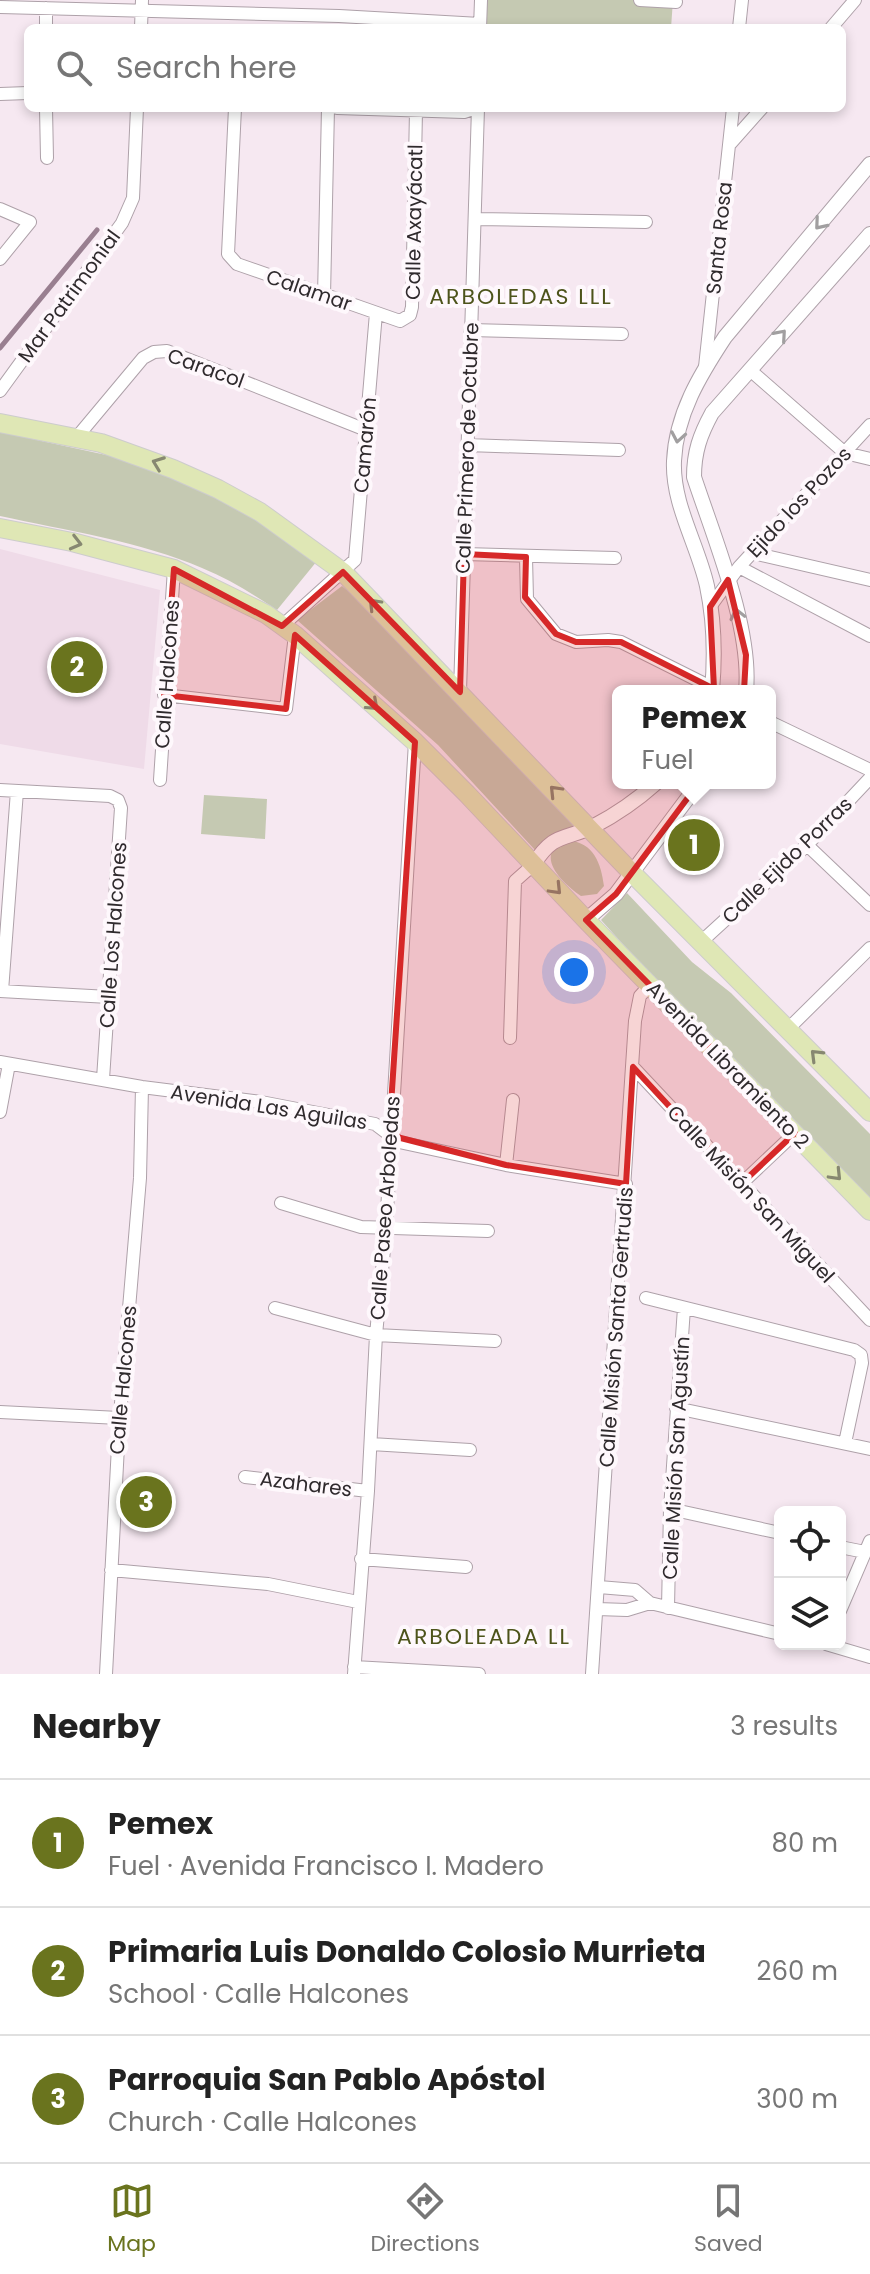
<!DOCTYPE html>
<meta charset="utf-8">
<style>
:root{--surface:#fff;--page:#f2f2f2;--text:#222;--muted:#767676;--line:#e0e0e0;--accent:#6a741e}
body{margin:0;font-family:Poppins,sans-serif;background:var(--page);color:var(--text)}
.controls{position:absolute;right:24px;bottom:24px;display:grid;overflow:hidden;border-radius:12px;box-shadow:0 4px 12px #0003}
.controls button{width:72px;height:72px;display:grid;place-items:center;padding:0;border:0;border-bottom:2px solid var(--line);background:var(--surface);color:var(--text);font:40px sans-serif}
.you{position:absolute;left:574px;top:972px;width:28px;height:28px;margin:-20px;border:6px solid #fff;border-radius:50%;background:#1a73e8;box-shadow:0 0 0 12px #1a73e833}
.badge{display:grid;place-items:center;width:52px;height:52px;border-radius:50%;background:var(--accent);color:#fff;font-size:26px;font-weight:700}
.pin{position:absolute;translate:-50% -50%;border:4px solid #fff;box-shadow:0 2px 8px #0006}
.popup{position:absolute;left:612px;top:685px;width:164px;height:104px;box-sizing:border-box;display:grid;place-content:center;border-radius:12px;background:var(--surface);filter:drop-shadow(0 2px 6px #0005);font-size:26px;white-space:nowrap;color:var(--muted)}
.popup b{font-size:30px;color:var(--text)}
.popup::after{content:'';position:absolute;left:50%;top:100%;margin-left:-16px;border:16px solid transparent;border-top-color:var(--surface)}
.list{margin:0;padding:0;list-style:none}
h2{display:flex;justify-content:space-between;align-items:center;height:104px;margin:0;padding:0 32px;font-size:34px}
h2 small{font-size:26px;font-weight:400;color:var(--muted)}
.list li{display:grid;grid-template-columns:52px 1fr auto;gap:24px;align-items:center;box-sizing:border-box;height:128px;padding:0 32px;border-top:2px solid var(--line)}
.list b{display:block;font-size:30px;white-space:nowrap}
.list p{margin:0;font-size:26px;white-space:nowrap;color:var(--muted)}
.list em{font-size:26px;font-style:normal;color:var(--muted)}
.icon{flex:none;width:44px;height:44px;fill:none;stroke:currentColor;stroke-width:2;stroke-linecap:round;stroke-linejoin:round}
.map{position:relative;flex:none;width:870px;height:1674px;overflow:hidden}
.search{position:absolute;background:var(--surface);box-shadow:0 4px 12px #0003;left:24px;right:24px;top:24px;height:88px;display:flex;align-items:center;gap:20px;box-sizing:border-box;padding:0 28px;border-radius:12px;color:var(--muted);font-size:30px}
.sheet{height:488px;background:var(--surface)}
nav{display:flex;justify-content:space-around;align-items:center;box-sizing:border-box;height:112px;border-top:2px solid var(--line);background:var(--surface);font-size:22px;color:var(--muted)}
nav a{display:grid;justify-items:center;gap:4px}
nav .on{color:var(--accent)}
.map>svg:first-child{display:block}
.built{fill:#efdbe8}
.green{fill:#c5c9b2}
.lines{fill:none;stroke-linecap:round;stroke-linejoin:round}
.stream{stroke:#997f90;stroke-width:5}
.minor-casing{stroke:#aea1a9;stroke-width:14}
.tertiary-casing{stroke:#aea1a9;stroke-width:16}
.primary-casing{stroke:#cdcccd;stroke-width:20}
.minor{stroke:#fff;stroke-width:12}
.tertiary{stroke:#fff;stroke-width:14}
.primary{stroke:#dfe7b5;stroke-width:18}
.oneway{stroke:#a19fa0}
.oneway2{stroke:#878871}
.marked{fill:#d62828;fill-opacity:0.2;stroke:#d62828;stroke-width:6;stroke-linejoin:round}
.labels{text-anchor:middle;stroke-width:8;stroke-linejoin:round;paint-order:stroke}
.street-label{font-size:20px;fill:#2f2a2d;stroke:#fef8fc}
.neighbourhood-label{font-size:22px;letter-spacing:2px;fill:#4d541b;stroke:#fef8fc}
</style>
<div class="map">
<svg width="870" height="1674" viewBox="0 0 870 1674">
<rect width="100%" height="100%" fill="#f6e8f1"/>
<path class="built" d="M 0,549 L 160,590 L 144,769 L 0,744 Z"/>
<path class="green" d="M 481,0 L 673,0 L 671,28 L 480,28 Z
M 0,432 L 134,461 L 219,496 L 317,561 L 277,610 C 253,594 229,579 202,568 C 143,542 64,530 0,516 Z
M 342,586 L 414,646 L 576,827 L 535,850 L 438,745 L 297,620 Z
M 204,795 L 267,799 L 265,839 L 201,834 Z
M 568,840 C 594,843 601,863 604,886 L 597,894 L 581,896 C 562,883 531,853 568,840 Z
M 627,893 L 692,962 L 731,993 L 870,1134 L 870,1206 L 677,1004 L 601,920 Z"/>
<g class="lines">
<path class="stream" d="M 0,348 L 97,230"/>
<defs>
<path id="minor" d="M 640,0 L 676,2
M 0,7 L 339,16 L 480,24
M 46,8 L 46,28
M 141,28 L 142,0
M 480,28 L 481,0
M 739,28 L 742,0
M 831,28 L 855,0
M 0,94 L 28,93
M 46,108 L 47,158
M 235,108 L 228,254 L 237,264 L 400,321 L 410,315 L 412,307 L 416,111
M 337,108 L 464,112 L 476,108
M 730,144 L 762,108
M 0,209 L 30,222 L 0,259
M 475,219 L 646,222
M 324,296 L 328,108
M 470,330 L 622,334
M 705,367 L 733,108
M 750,370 L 845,453 L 870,459
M 0,391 L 122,223 L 133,198 L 137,108
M 77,437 L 143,358 L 154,352 L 167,351 L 366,430
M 467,445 L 619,450
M 753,553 L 870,580
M 464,554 L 615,558
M 526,557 L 527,599 L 556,634 L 576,642 L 608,640 L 621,642 L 713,688
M 739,567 L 870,636
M 710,607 L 739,567 L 870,425
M 282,626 L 355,560 L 376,313
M 460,692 L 478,108
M 164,695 L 286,709 L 295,635
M 770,722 L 870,770
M 160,780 L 174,569
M 0,790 L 110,796 L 118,800 L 121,808 L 103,1079
M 807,845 L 870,905
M 702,941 L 807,845 L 870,778
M 0,991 L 109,997
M 2,991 L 17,791
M 789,1028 L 870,948
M 510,1038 L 515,881 L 533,865
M 0,1062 L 142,1087 L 261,1102 L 375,1124 L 399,1142 L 506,1165 L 626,1184
M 633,1067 L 870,1320
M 0,1112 L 9,1064
M 506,1165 L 513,1100
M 741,1184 L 795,1133
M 281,1203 L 361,1227 L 488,1231
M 646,1298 L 854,1350 L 861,1355 L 862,1363 L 845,1443
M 275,1308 L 376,1335 L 495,1341
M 676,1408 L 870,1449
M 0,1412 L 119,1418
M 371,1444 L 470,1450
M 245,1477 L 368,1491
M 670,1509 L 780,1533
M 840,1547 L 865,1552
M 361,1559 L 466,1567
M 111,1570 L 268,1584 L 358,1602
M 599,1587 L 635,1590 L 650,1603 L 780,1634
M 668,1608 L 670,1509 L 684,1308
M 597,1609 L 627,1610 L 650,1603
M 840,1611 L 870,1541
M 826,1644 L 870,1657
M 354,1667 L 479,1674
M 106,1674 L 119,1427 L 140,1178 L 142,1087
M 354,1674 L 368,1491 L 376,1335 L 386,1228 L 415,742
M 592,1674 L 635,1021 L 640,996 L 650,985"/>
<path id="tertiary" d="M 712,691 C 715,658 714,619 707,586 C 698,545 672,504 674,461 C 676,414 700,375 725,337 L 870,164
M 746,691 C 752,628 714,538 694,477 C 694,452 700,435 712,413 L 870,234
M 533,865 C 555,831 564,841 594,826 C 617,814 637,800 656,783
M 586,920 L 616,894 L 699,783"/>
<path id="primary" d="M 0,423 L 101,443 L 173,469 L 218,489 L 260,512 L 343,572 L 632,873 L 870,1112
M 0,528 L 72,542 L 174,569 L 266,614 L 295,635 L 415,742 L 467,794 L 586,920 L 870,1211"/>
</defs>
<use href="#minor" class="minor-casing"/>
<use href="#tertiary" class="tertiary-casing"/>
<use href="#primary" class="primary-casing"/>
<use href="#minor" class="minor"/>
<use href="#tertiary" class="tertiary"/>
<use href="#primary" class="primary"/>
</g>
<defs><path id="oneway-chevron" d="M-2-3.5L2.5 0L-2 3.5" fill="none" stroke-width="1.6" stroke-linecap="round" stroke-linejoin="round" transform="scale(2)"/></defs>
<g class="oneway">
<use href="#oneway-chevron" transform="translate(820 224) rotate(130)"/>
<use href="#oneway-chevron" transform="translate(781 335) rotate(-49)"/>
<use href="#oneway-chevron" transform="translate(678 437) rotate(100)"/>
<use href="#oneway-chevron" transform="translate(737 614) rotate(-103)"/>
</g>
<g class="oneway2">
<use href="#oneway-chevron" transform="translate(158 463) rotate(-159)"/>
<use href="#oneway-chevron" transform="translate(76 543) rotate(14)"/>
<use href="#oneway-chevron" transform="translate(374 604) rotate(-134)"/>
<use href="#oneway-chevron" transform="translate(373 705) rotate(42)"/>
<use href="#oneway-chevron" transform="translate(555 791) rotate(-134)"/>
<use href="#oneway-chevron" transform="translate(556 889) rotate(46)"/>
<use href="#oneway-chevron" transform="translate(816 1055) rotate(-135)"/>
<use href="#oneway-chevron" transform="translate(836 1175) rotate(46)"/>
</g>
<path class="marked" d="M 464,554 L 526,557 L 525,597 L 556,634 L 576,642 L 621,642 L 714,689 L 710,607 L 728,580 L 746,655 L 743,709 L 713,764 L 616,894 L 586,920 L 795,1133 L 741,1184 L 633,1067 L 626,1184 L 506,1165 L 389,1135 L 415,742 L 295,635 L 286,709 L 164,695 L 174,569 L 282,626 L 343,572 L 460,692 Z"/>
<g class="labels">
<g class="street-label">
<text transform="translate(414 222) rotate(-89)" y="7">Calle Axayácatl</text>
<text transform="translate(719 238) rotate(-84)" y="7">Santa Rosa</text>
<text transform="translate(309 290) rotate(19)" y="7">Calamar</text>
<text transform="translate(69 296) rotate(-54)" y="7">Mar Patrimonial</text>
<text transform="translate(206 368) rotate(20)" y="7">Caracol</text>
<text transform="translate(365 445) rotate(-85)" y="7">Camarón</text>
<text transform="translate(467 448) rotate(-88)" y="7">Calle Primero de Octubre</text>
<text transform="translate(799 502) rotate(-47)" y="7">Ejido los Pozos</text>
<text transform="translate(167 674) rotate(-86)" y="7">Calle Halcones</text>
<text transform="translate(787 860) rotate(-44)" y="7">Calle Ejido Porras</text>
<text transform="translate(113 935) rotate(-86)" y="7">Calle Los Halcones</text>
<text transform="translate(728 1065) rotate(46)" y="7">Avenida Libramiento 2</text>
<text transform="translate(269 1107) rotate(9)" y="7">Avenida Las Aguilas</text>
<text transform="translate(751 1194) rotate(47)" y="7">Calle Misión San Miguel</text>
<text transform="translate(385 1208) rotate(-86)" y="7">Calle Paseo Arboledas</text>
<text transform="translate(616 1327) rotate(-86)" y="7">Calle Misión Santa Gertrudis</text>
<text transform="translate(123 1380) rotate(-85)" y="7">Calle Halcones</text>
<text transform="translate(676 1458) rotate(-87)" y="7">Calle Misión San Agustín</text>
<text transform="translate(306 1484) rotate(7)" y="7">Azahares</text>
</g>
<g class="neighbourhood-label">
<text x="521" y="304">ARBOLEDAS LLL</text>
<text x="484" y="1644">ARBOLEADA LL</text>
</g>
</g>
</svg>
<div class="controls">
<button><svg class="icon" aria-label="locate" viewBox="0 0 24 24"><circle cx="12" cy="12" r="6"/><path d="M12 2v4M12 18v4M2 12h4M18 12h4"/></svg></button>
<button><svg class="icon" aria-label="layers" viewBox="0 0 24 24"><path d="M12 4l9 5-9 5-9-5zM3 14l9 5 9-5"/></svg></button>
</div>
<div class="you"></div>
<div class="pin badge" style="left:694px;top:845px">1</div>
<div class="popup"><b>Pemex</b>Fuel</div>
<div class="pin badge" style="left:77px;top:667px">2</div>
<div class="pin badge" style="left:146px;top:1502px">3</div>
<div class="search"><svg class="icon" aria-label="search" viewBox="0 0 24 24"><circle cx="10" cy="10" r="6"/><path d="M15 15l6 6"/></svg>Search here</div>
</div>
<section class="sheet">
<h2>Nearby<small>3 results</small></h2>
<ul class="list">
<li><span class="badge">1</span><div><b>Pemex</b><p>Fuel · Avenida Francisco I. Madero</p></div><em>80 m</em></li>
<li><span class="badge">2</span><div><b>Primaria Luis Donaldo Colosio Murrieta</b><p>School · Calle Halcones</p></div><em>260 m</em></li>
<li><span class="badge">3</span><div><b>Parroquia San Pablo Apóstol</b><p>Church · Calle Halcones</p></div><em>300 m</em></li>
</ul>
</section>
<nav>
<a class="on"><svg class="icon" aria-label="map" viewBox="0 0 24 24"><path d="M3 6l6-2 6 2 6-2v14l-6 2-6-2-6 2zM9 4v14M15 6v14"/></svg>Map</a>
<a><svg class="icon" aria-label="directions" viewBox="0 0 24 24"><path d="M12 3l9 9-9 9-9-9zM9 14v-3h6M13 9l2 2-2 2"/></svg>Directions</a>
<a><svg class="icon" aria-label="saved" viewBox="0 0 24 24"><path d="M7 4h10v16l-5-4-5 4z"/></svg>Saved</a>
</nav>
